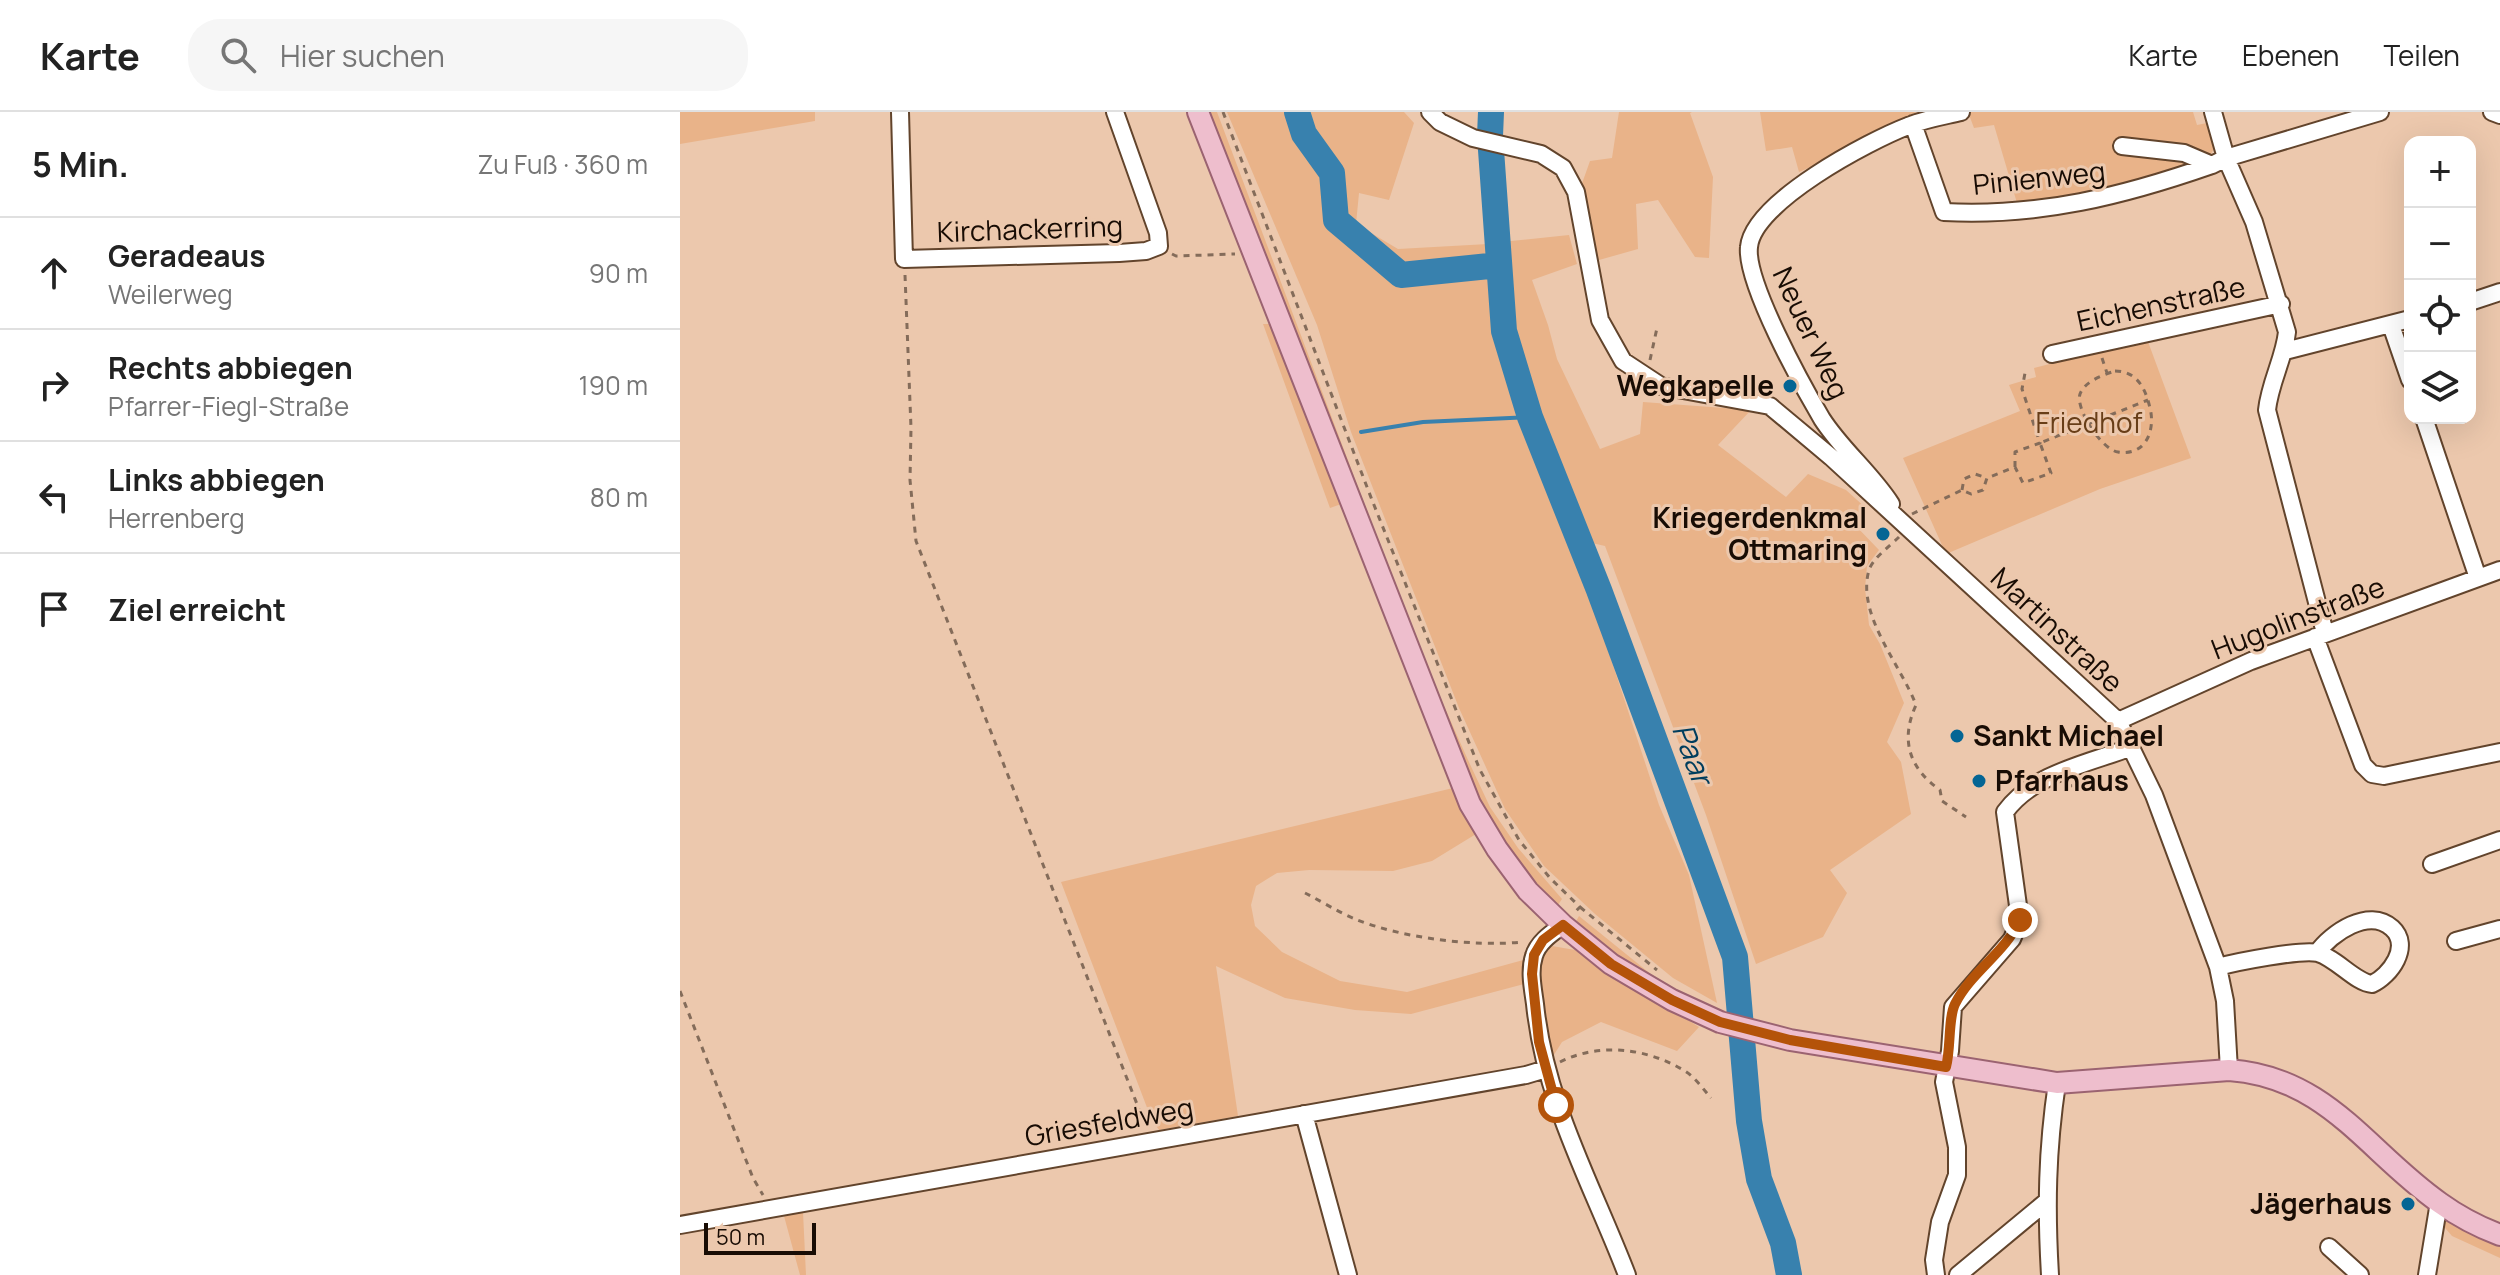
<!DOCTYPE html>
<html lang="de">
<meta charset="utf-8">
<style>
:root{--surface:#fff;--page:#f6f6f6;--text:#222;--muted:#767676;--line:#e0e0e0}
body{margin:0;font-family:Manrope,sans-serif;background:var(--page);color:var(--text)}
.controls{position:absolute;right:24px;top:24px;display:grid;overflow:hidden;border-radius:16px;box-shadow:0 8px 32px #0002}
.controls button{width:72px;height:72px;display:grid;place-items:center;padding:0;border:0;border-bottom:2px solid var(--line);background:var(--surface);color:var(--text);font:40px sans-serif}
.scale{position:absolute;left:24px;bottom:20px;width:112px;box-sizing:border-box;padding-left:8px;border:4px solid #180c04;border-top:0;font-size:22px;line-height:28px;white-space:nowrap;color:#180c04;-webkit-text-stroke:6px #ecc8ad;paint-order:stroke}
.stop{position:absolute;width:24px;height:24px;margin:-18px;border:6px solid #b45309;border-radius:50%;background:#fff}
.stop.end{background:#b45309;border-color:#fff;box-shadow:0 2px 8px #0008}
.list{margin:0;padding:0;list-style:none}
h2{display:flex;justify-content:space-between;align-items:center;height:104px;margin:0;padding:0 32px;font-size:34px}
h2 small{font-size:26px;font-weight:400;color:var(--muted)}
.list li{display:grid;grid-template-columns:52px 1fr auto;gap:24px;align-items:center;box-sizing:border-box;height:112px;padding:0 32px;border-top:2px solid var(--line)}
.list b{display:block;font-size:30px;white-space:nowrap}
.list p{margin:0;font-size:26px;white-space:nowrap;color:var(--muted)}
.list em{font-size:26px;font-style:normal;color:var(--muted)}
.icon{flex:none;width:44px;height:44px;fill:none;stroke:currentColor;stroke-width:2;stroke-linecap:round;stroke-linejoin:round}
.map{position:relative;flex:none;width:1820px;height:1163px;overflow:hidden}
header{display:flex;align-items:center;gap:48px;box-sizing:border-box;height:112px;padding:0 40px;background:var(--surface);border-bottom:2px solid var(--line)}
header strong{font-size:38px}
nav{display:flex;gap:44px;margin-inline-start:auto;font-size:28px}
.search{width:560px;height:72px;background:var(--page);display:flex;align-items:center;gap:20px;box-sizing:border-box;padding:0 28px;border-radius:32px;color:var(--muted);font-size:30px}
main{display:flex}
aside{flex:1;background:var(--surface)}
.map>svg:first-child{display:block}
.green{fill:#e9b389}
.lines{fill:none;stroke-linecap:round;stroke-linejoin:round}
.stream{stroke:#3881ae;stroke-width:4}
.river{stroke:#3881ae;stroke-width:26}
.minor-casing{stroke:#62442c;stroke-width:20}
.major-casing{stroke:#9b6371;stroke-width:24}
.path{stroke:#846c5a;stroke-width:3;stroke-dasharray:6 6;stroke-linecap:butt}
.minor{stroke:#fff;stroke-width:16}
.major{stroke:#eebecd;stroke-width:20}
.route{stroke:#b45309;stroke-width:10}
.poi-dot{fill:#046594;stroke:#ecc8ad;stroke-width:3}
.labels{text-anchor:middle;stroke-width:6;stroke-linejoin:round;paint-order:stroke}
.street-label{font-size:28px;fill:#180c04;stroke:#ecc8ad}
.poi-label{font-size:28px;font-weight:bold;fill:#180c04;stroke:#ecc8ad;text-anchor:end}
.park-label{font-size:28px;fill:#683e18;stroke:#ecc8ad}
.water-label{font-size:30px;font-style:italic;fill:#003d5d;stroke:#ecc8ad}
</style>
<header>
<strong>Karte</strong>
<div class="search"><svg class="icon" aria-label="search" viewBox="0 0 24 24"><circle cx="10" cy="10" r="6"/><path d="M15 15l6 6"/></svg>Hier suchen</div>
<nav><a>Karte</a><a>Ebenen</a><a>Teilen</a></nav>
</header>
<main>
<aside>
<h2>5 Min.<small>Zu Fuß · 360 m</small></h2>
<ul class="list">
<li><svg class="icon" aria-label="ahead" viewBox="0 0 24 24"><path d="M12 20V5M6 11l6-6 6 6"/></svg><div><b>Geradeaus</b><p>Weilerweg</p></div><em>90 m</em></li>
<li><svg class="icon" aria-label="right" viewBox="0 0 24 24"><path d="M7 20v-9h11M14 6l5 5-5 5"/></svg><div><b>Rechts abbiegen</b><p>Pfarrer-Fiegl-Straße</p></div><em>190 m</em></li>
<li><svg class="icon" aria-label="left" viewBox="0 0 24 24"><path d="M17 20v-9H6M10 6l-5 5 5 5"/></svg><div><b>Links abbiegen</b><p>Herrenberg</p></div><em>80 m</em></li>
<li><svg class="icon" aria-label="arrive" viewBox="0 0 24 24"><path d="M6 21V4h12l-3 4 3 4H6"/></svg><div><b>Ziel erreicht</b></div></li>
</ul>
</aside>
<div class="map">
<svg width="1820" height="1163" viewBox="0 0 1820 1163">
<rect width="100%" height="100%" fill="#ecc8ad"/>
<path class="green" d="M 0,0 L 135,0 L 135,9 L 0,32 Z
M 524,0 L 537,0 L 740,540 L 788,648 L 810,695 L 838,736 L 882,787 L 878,793 L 872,793 L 833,747 L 802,699 Z
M 547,0 L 724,0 L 734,11 L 709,88 L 679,81 L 676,112 L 718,137 L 808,132 L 817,240 L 845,309 L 894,448 L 909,480 L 979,693 L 1009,763 L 1037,891 L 993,866 L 915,802 L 864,754 L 825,697 L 779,596 L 671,320 L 637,213 Z
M 939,0 L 1012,0 L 1010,1 L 1033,65 L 1029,146 L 1015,145 L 978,88 L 956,92 L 958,137 L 912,150 L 900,77 L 910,49 L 932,46 Z
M 1080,0 L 1236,0 L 1163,41 L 1119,60 L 1112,35 L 1086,39 Z
M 1288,0 L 1513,0 L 1517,13 L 1527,11 L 1534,37 L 1528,46 C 1464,67 1405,85 1337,91 L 1314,13 L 1294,16 Z
M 889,123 L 897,152 L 852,168 L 868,213 L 877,247 L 920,337 L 960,322 L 963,290 L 1071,298 L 1038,333 L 1106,385 L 1128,362 L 1166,378 L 1187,397 L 1174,412 L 1199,438 L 1187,454 L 1185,476 L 1189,513 L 1200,532 L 1224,591 L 1207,630 L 1221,650 L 1231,702 L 1150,758 L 1167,781 L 1143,825 L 1076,852 L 1026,703 L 925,434 L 899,428 L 855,319 L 832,246 L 821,130 Z
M 583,212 L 597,212 L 667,390 L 650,396 Z
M 1467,227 L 1511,346 L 1420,377 L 1266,442 L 1223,346 L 1340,299 L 1329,273 L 1356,265 L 1354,256 Z
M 773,676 L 796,722 L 752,749 L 713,759 L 629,758 L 597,761 L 576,774 L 571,793 L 575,814 L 602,840 L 660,869 L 727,880 L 847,847 L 848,871 L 731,902 L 675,898 L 605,886 L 536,854 L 558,1004 L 479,1018 L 471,1006 L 381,770 Z
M 899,804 L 993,880 L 959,862 L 894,813 Z
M 872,834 L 895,838 L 1019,915 L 997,939 L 921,910 L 882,930 L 870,949 L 854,843 Z
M 123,1100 L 126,1163 L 120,1163 L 104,1104 Z
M 1766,1106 L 1820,1132 L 1820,1146 L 1772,1124 L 1760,1110 Z"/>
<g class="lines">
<path class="stream" d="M 681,320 L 743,310 L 850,305"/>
<path class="river" d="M 617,0 L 624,22 L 652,61 L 656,108 L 721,163 L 819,153
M 811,0 L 810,24 L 824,219 L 850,305 L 919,478 L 1055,845 L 1069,1009 L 1079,1067 L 1103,1131 L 1109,1163"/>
<defs>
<path id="minor" d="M 220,0 L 224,147 L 439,141 L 466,139 L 479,134 L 478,121 L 435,0
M 750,0 L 760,10 L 793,26 L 861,42 L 883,56 L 896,80 L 920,208 L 943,249 L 981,274 L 1090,294 L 1151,345 L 1438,609 L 1474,683 L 1538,855 L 1545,889 L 1549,958
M 1533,0 L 1546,46 L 1574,110 L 1607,220 C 1604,247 1590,270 1587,298 L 1645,521
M 1812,0 L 1820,3
M 1233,12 L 1264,100 C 1360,105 1443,84 1532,53 L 1546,46 L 1700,0
M 1442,34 L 1504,41 L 1532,53
M 1790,190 L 1820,180
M 1711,213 L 1730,268
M 1605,239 L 1730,207
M 1372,242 L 1601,192
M 1744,306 L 1798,466
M 1211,392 C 1191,361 1162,338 1142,307 C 1123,275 1065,170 1069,135 C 1073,90 1189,29 1228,14 C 1245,7 1264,4 1281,0
M 1635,525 L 1683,653 L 1692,662 L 1704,664 L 1820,640
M 1438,609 L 1571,549 L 1820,458
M 1752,752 L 1820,728
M 883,813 C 872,821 858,830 854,844 C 849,859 853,877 855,892 C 865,990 912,1072 947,1163
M 1776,829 L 1820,817
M 1538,855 C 1556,850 1622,837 1638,841 C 1656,846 1676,871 1692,872 C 1710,864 1732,834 1712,816 C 1689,795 1651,821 1637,841
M 624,1002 L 668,1163
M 0,1113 L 846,963 L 866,957
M 1649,1135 L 1680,1163
M 1256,1163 L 1254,1148 L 1260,1110 L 1277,1063 L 1277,1035 L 1264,970 L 1270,939 L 1273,895 L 1332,827 L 1340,808 L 1325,700 C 1353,661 1410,651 1452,635
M 1278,1163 L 1366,1090
M 1370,1163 C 1366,1096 1367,1038 1377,971
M 1747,1163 L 1759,1090"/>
<path id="major" d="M 518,0 L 790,692 L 817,737 L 848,779 L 883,813 L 931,852 L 992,888 L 1040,910 L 1110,928 L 1377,971 L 1549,958 C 1648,965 1687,1040 1760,1091 C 1778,1104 1799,1115 1820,1123"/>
</defs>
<use href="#minor" class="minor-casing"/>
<use href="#major" class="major-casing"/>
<path class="path" d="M 543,0 L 692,388 L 800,658 L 839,728 L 870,766 L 900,795 L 893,802
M 492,142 L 496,144 L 555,142
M 225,163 L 231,316 L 230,368 L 236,429 L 466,1015
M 1422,246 L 1427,261
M 970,248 L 977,216
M 1435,259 C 1459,259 1467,280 1471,301 C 1474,322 1464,344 1438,340 C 1422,338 1395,297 1400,282 C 1405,269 1423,263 1435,259 Z
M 1335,355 L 1335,340 L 1360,331 L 1342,277 L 1345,261
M 1282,378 L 1284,367 L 1295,362 L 1307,366
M 1232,402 L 1282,378 L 1291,382 L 1303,378 L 1307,366 L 1335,355 L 1343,371 L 1371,361 L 1360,331 L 1468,288
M 1219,425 C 1210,434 1193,446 1189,458 C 1176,503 1221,553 1236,593 C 1220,628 1229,656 1260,678 L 1262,689 L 1286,705
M 1387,675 L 1422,665
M 625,781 C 641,789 658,800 675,807 C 722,826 793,835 843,830
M 900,795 L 977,858
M 0,879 L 73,1066 L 83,1083
M 880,950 C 920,930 967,936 1005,959 C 1015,965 1023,977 1031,986"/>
<use href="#minor" class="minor"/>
<use href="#major" class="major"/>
</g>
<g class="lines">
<path class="route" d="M 876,993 L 859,930 L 852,862 L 854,843 L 863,828 L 883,813 L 931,852 L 992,888 L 1040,910 L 1110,928 L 1266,955 C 1271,937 1268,906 1275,892 C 1291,860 1325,841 1340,808"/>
</g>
<g class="poi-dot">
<circle cx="1110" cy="274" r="8"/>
<circle cx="1203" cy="422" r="8"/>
<circle cx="1277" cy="624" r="8"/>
<circle cx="1299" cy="669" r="8"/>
<circle cx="1728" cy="1092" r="8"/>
</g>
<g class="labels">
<g class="street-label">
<text transform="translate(1359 66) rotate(-6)" y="10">Pinienweg</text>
<text transform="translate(350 117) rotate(-2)" y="10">Kirchackerring</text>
<text transform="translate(1481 192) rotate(-12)" y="10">Eichenstraße</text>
<text transform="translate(1131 221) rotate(65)" y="10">Neuer Weg</text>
<text transform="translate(1618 506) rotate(-21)" y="10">Hugolinstraße</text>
<text transform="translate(1377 518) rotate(43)" y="10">Martinstraße</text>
<text transform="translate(429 1010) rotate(-10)" y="10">Griesfeldweg</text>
</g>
<g class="poi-label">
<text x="1094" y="284">Wegkapelle</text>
<text x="1187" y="416">Kriegerdenkmal<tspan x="1187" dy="32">Ottmaring</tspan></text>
<text x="1293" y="634" text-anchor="start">Sankt Michael</text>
<text x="1315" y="679" text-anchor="start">Pfarrhaus</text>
<text x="1712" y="1102">Jägerhaus</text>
</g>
<g class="park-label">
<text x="1409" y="321">Friedhof</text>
</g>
<g class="water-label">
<text transform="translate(1012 642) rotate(69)" y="10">Paar</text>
</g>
</g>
</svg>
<div class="controls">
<button>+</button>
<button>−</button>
<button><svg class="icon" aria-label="locate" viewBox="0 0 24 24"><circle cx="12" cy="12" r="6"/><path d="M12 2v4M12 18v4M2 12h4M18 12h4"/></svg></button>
<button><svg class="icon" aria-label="layers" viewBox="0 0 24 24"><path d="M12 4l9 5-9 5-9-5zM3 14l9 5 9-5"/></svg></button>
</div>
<div class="scale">50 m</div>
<div class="stop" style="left:876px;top:993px"></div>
<div class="stop end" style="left:1340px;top:808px"></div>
</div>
</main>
